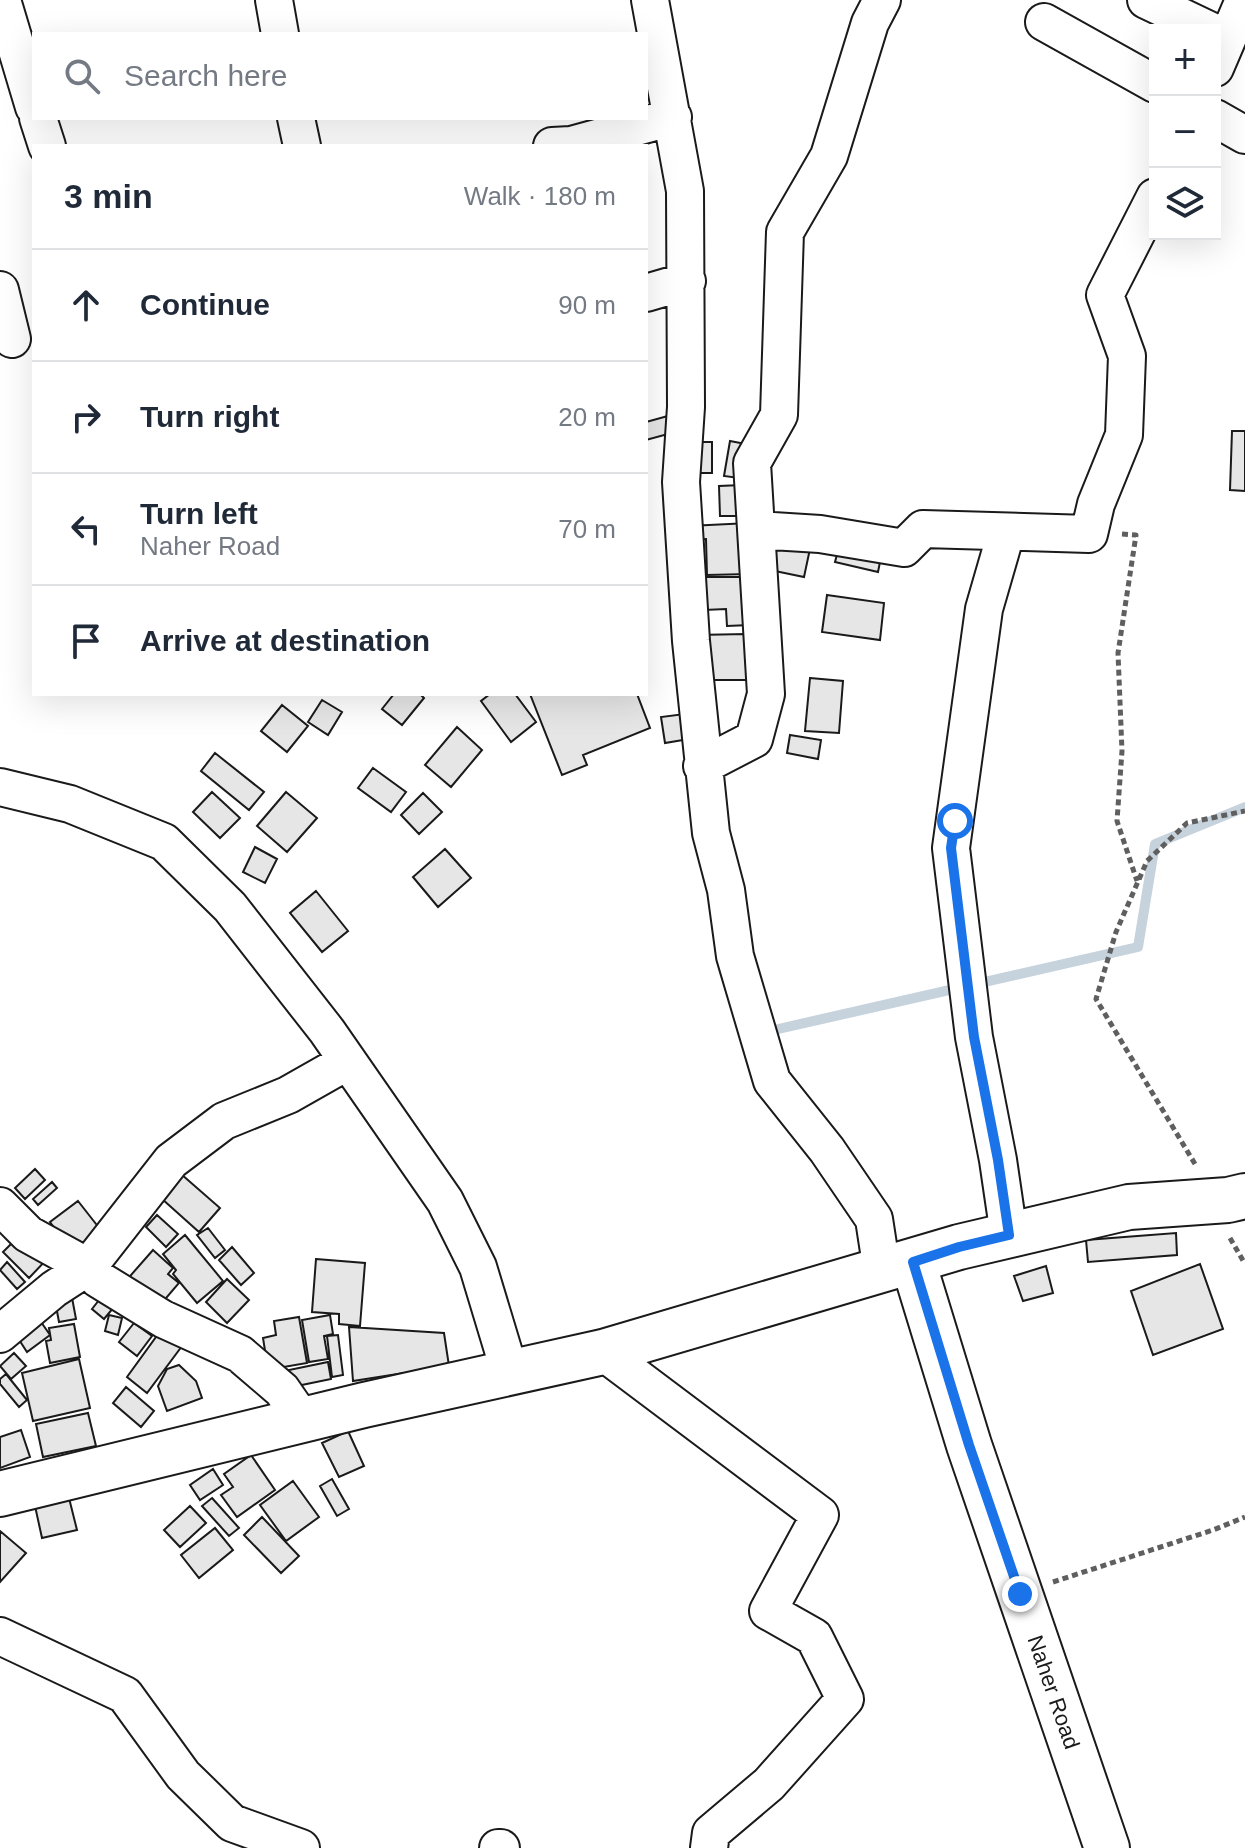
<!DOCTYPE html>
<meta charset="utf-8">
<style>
:root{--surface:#fff;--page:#f6f6f7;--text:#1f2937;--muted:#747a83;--line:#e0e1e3}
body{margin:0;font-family:Arial,sans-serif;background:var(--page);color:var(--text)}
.controls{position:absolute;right:24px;top:24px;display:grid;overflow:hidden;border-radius:0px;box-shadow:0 8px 32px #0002}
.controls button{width:72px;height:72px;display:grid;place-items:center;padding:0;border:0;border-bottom:2px solid var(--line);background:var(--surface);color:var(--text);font:40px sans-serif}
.stop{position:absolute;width:24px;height:24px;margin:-18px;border:6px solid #1a73e8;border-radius:50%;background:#fff}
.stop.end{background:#1a73e8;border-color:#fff;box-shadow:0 2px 8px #0008}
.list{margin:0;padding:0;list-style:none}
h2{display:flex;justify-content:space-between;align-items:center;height:104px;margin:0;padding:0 32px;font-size:34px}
h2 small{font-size:26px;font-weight:400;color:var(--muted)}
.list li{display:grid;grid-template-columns:52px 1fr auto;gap:24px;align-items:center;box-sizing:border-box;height:112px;padding:0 32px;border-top:2px solid var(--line)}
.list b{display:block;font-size:30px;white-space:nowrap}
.list p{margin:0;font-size:26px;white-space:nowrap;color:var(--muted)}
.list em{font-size:26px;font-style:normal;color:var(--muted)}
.icon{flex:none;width:44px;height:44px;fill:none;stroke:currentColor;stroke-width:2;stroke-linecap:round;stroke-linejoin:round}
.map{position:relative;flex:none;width:1245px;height:1848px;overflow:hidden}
.search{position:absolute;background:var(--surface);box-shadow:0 8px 32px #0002;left:32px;top:32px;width:616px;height:88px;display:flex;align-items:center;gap:20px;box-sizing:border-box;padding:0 28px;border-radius:0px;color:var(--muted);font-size:30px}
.panel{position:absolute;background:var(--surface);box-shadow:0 8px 32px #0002;left:32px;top:144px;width:616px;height:552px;border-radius:0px}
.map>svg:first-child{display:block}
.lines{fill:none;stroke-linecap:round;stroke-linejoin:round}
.stream{stroke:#c6d2dc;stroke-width:10}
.building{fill:#e6e6e6;stroke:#1a1a1a;stroke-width:2}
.minor-casing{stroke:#1a1a1a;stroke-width:40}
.major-casing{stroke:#1a1a1a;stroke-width:48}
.path{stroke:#5f5f5f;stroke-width:5;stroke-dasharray:6 4;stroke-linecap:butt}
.minor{stroke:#fff;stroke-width:36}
.major{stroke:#fff;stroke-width:44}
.route{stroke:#1a73e8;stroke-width:10}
.labels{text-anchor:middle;stroke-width:6;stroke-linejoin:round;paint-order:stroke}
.street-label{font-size:22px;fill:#1a1a1a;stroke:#fff}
</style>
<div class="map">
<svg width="1245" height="1848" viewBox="0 0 1245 1848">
<rect width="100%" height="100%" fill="#fff"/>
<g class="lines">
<path class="stream" d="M 774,1030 L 1138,947 L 1155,844 L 1245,807"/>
</g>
<path class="building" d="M 675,414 L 679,431 L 646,440 L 646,422 Z
M 1232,431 L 1245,431 L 1245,491 L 1230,490 Z
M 730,441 L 751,445 L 746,479 L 724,476 Z
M 692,442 L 712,442 L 712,473 L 692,473 Z
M 742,485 L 744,516 L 720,516 L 719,486 Z
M 749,523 L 750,574 L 707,575 L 706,539 L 689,540 L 689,526 Z
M 777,538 L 811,544 L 804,577 L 770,570 Z
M 840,543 L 882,552 L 878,572 L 835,562 Z
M 704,577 L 749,577 L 750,625 L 727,626 L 726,609 L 704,610 Z
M 827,595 L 884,603 L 880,640 L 822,632 Z
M 746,634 L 746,680 L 709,680 L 696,635 Z
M 810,678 L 843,681 L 839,733 L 805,731 Z
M 394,694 L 420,694 L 424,698 L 402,725 L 382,709 Z
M 490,694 L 515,694 L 536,722 L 511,742 L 481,701 Z
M 530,694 L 637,694 L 650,728 L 583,755 L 587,765 L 562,775 Z
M 322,700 L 342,712 L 328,735 L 308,722 Z
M 282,705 L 308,726 L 287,752 L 261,731 Z
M 692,713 L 695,738 L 665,743 L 661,717 Z
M 457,727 L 482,750 L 451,787 L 425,765 Z
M 790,735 L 821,740 L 818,759 L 787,753 Z
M 215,753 L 264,792 L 249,810 L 201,771 Z
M 373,768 L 406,792 L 391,812 L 358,788 Z
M 212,792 L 240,818 L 220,838 L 193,812 Z
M 286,792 L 317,818 L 287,852 L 257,826 Z
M 423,793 L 442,812 L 419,834 L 401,815 Z
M 255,847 L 277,859 L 265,883 L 243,872 Z
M 445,849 L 471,878 L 438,907 L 413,877 Z
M 316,891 L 348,931 L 322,952 L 290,913 Z
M 173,1167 L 220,1208 L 199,1232 L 152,1190 Z
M 35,1169 L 45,1180 L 25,1199 L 15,1188 Z
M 52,1182 L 57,1188 L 38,1205 L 33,1199 Z
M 78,1201 L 107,1238 L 78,1260 L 50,1222 Z
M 157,1215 L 178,1234 L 166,1247 L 146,1227 Z
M 208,1228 L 225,1250 L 215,1258 L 197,1235 Z
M 23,1232 L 49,1257 L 29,1278 L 3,1252 Z
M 1176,1233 L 1177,1255 L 1088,1262 L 1086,1240 Z
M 185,1235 L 223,1281 L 197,1303 L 173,1274 L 176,1270 L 163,1254 Z
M 232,1247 L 254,1273 L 241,1285 L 219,1260 Z
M 153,1250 L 173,1268 L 168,1274 L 179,1283 L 155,1311 L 124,1283 Z
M 316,1259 L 365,1263 L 360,1326 L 339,1324 L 339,1314 L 312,1312 Z
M 7,1262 L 25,1282 L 17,1289 L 0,1270 Z
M 1200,1264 L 1223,1329 L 1153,1355 L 1131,1291 Z
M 1046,1266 L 1053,1293 L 1023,1301 L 1014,1276 Z
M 227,1279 L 249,1300 L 227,1323 L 206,1302 Z
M 70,1287 L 76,1319 L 59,1322 L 53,1290 Z
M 107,1290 L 119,1301 L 104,1319 L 92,1309 Z
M 109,1315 L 122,1318 L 118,1335 L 105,1331 Z
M 330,1315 L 333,1334 L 324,1336 L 328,1359 L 309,1362 L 302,1320 Z
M 299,1317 L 307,1363 L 278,1368 L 267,1363 L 263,1338 L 276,1335 L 274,1321 Z
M 39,1319 L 50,1335 L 27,1352 L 16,1335 Z
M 134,1323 L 152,1336 L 137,1356 L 119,1342 Z
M 74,1324 L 80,1357 L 50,1363 L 46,1341 L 51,1340 L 49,1328 Z
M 164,1326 L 185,1342 L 147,1393 L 127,1377 Z
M 349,1327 L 444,1333 L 449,1366 L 353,1381 Z
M 338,1335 L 343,1375 L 332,1377 L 327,1336 Z
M 14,1353 L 26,1366 L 11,1379 L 0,1366 Z
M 79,1359 L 90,1408 L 33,1421 L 22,1373 Z
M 328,1362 L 331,1379 L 292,1387 L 289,1370 Z
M 179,1365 L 196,1381 L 202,1398 L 167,1411 L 158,1386 L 167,1369 Z
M 6,1374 L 27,1400 L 19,1407 L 0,1384 L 0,1379 Z
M 126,1387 L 154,1411 L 141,1427 L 113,1403 Z
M 88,1413 L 96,1446 L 43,1457 L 36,1424 Z
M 21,1430 L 30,1457 L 0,1468 L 0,1437 Z
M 348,1431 L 364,1466 L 339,1477 L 322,1443 Z
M 251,1455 L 275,1490 L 237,1517 L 221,1495 L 233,1487 L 224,1474 Z
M 213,1469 L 223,1485 L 200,1500 L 190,1485 Z
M 332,1479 L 349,1509 L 337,1516 L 320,1486 Z
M 293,1481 L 319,1517 L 286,1541 L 260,1505 Z
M 69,1498 L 77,1530 L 42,1538 L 35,1506 Z
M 212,1498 L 239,1528 L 229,1536 L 202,1506 Z
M 190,1506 L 206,1523 L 180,1547 L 164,1530 Z
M 262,1517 L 299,1556 L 281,1573 L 244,1535 Z
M 215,1528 L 233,1550 L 199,1578 L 181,1555 Z
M 0,1531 L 26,1553 L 0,1582 Z"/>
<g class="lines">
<defs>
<path id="minor" d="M 2,0 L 34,107
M 274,0 L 280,34
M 650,0 L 685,191 L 686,407 L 681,482 L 691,641 L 711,833 L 726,890 L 735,956 L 772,1081 L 827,1150 L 874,1219 L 882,1271
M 1146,0 L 1209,30
M 1044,22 L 1155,84
M 1215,68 L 1244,0
M 38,118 L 47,146
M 296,118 L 302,146
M 1215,118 L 1245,135
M 552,146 L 571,145 L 673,117
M 0,290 L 12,339
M 646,293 L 687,281
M 756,530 L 820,534 L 904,548 L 923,529 L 1089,534 L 1096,504 L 1124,435 L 1127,356 L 1105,295 L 1155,197
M 1006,533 L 984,609 L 951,848 L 974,1037 L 998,1160 L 1009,1235
M 702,766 L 754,739 L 766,694 L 752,463 L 779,415 L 785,232 L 829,156 L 870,23 L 882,0
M 0,787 L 70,804 L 164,842 L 230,907 L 327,1031 L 445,1201 L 478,1267 L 510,1373
M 0,1206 L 28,1234 L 88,1267 L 98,1279 L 163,1319 L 240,1354 L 282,1390 L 302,1419
M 0,1334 L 54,1289 L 88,1267 L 171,1161 L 224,1121 L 288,1095 L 348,1061
M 603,1352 L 820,1515 L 768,1611 L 814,1637 L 845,1699 L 769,1784 L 711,1833 L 709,1848
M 0,1636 L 125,1695 L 183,1775 L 232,1823 L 301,1848
M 498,1848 L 501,1848"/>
<path id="major" d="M 913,1262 L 969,1445 L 1107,1848
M 0,1494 L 364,1405 L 603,1352 L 959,1247 L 1129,1207 L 1228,1200 L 1245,1196"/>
</defs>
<use href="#minor" class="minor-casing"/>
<use href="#major" class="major-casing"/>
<path class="path" d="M 1122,534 L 1136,535 L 1118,653 L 1122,751 L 1117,821 L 1137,881
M 1195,1164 L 1096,999 L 1116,932 L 1147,861 L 1187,823 L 1245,811
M 1230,1238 L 1245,1264
M 1053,1582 L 1213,1530 L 1245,1517"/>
<use href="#minor" class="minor"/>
<use href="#major" class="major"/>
</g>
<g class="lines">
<path class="route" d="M 955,821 L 951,848 L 974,1037 L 998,1160 L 1009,1235 L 959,1247 L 913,1262 L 969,1445 L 1020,1594"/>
</g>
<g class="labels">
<g class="street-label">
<text transform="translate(1054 1692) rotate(71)" y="8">Naher Road</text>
</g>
</g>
</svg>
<div class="controls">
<button>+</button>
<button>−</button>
<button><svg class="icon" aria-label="layers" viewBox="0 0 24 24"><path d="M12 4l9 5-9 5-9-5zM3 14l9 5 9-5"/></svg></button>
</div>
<div class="stop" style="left:955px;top:821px"></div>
<div class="stop end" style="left:1020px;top:1594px"></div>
<div class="search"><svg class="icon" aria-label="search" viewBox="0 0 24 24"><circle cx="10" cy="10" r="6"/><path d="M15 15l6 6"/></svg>Search here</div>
<section class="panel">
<h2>3 min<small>Walk · 180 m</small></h2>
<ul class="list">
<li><svg class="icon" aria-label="ahead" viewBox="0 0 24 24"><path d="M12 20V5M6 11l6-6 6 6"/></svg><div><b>Continue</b></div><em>90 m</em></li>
<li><svg class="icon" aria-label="right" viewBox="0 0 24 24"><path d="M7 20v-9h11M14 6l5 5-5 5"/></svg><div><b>Turn right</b></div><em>20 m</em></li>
<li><svg class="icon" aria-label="left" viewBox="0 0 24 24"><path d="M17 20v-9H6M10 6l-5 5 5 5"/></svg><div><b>Turn left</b><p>Naher Road</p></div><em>70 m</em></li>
<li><svg class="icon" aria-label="arrive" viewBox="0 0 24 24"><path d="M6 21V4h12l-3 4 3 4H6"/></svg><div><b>Arrive at destination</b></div></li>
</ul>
</section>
</div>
